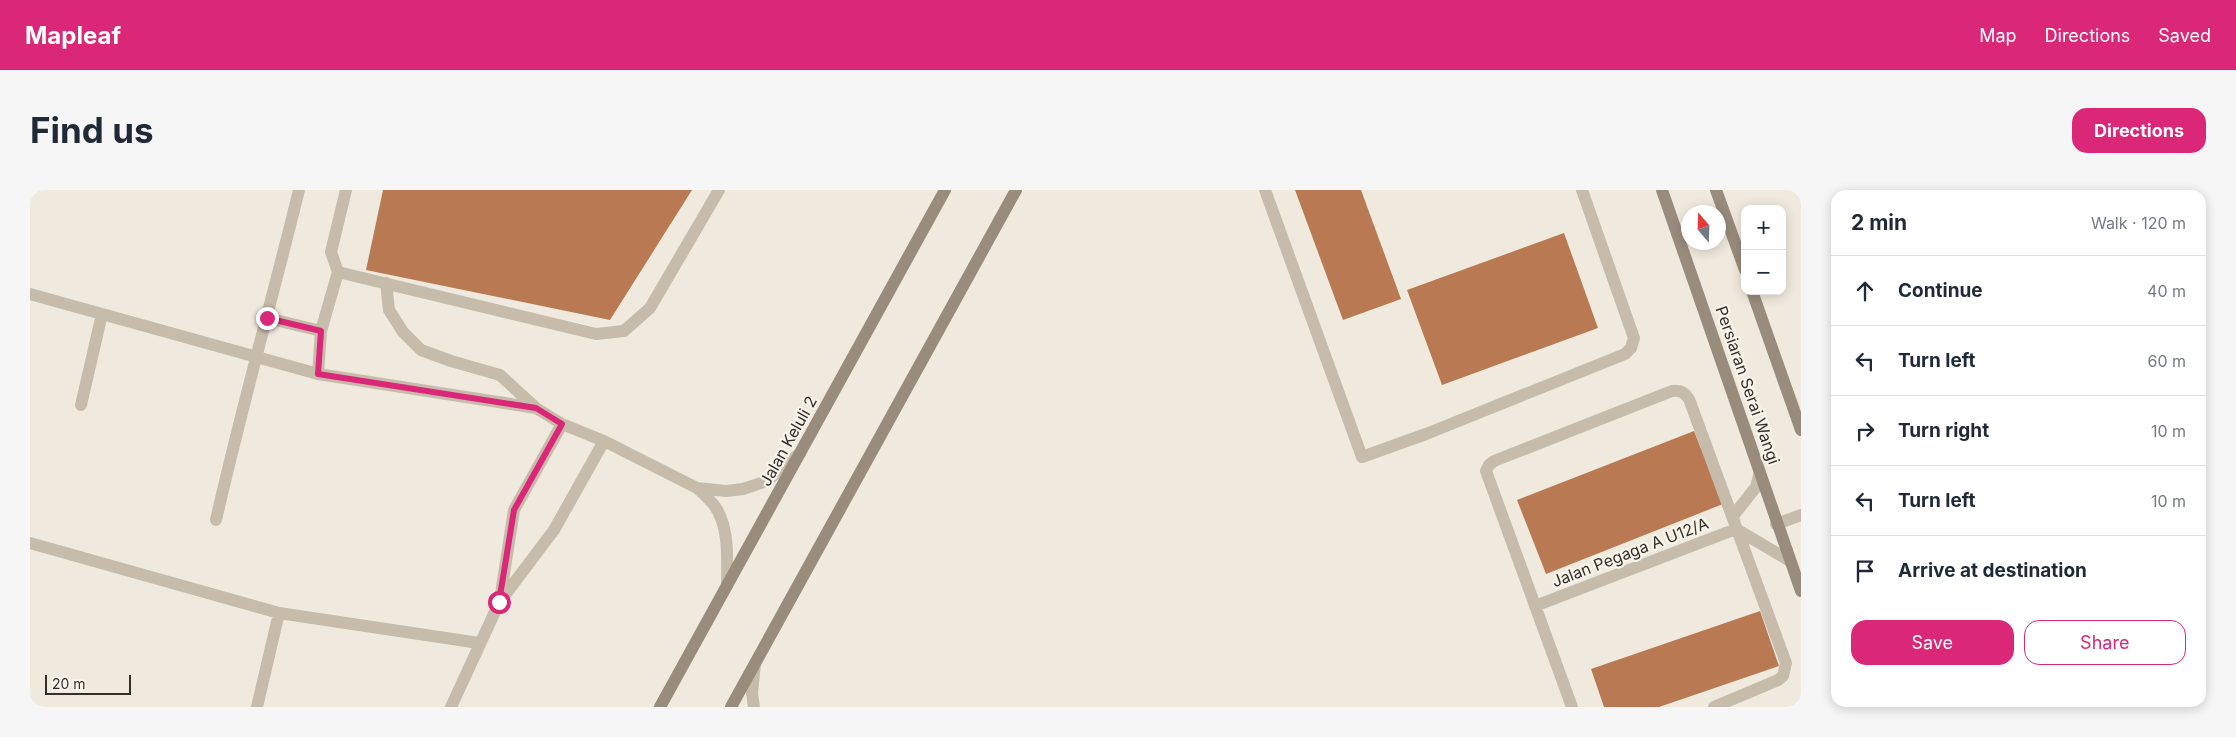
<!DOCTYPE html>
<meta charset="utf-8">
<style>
:root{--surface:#fff;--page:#f6f6f7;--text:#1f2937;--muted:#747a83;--line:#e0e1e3;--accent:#db2777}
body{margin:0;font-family:Inter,sans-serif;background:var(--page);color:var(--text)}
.controls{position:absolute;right:15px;top:15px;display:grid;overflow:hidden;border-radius:10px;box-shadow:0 2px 12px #0003}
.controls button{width:45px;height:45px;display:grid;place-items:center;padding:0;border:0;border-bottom:1px solid var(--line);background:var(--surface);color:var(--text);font:25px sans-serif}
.compass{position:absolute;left:1651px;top:15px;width:45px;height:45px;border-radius:50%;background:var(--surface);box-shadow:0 2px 12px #0003;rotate:341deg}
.scale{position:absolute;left:15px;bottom:12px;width:86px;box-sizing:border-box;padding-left:5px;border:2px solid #352f2a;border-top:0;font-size:14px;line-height:18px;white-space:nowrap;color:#352f2a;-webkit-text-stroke:4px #f8f4ea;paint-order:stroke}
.stop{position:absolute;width:15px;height:15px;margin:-11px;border:4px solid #db2777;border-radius:50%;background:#fff}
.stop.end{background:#db2777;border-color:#fff;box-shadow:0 1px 5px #0008}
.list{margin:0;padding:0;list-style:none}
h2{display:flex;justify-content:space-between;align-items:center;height:65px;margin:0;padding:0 20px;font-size:21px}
h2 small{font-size:16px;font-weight:400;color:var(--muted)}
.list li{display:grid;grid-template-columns:32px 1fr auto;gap:15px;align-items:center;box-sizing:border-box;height:70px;padding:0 20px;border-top:1px solid var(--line)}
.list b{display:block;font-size:19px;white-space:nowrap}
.list em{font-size:16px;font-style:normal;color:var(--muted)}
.actions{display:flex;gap:10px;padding:15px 20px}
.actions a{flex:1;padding:11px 0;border:1px solid var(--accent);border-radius:15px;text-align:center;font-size:18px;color:var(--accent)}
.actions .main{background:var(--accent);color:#fff}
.icon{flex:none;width:28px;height:28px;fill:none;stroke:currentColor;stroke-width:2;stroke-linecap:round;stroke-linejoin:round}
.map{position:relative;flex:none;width:1771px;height:517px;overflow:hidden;border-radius:15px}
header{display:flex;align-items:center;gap:30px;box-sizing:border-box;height:70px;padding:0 25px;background:var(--accent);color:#fff}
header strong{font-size:24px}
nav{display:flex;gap:28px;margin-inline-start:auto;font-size:18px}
.intro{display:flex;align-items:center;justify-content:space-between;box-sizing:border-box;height:120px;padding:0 30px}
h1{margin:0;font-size:35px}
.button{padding:12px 22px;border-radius:15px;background:var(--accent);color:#fff;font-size:18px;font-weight:700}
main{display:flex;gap:30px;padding:0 30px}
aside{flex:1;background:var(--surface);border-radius:15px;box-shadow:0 2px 12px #0003}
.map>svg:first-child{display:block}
.building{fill:#b97a53}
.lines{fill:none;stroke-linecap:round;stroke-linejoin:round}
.lane{stroke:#c7bcab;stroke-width:12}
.street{stroke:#c7bcab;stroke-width:12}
.secondary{stroke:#9a8c7d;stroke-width:12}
.route{stroke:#db2777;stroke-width:6}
.labels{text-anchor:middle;stroke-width:4.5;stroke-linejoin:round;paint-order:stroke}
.street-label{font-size:16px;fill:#352f2a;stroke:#f8f4ea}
</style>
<header>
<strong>Mapleaf</strong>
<nav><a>Map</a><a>Directions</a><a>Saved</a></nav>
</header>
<div class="intro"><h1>Find us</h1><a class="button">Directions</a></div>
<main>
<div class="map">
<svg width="1771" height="517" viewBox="0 0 1771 517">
<rect width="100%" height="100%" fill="#f0eade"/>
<path class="building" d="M 353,0 L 662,0 L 580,130 L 336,80 Z
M 1265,0 L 1331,0 L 1371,109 L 1313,130 Z
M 1534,43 L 1568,138 L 1412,195 L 1377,100 Z
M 1664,241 L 1693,314 L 1516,384 L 1487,310 Z
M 1730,421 L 1749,476 L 1629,517 L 1574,517 L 1561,479 Z"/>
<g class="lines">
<path class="lane" d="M 1235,0 L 1332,267 L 1396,244 L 1595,164 L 1601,158 L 1604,148 L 1552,0
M 308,82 L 566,144 L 594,141 L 620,118 L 689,0
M 356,93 L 359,120 L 373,142 L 391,160 L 421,171 L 470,185 L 506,218 L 532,234 L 574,251 L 667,298 L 696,301 L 713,299 L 737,291 L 770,263
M 0,104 L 288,184 L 506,218
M 237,128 L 291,141
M 288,184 L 291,141 L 308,82 L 301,62 L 316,0
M 51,215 L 72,124
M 1730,282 L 1726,297 L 1703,326 L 1706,339 L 1760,371
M 667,298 C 673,303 679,309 684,315 C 700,337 697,370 697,396
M 186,330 C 211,220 242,110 269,0
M 0,353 L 249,423 L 449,453
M 470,410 L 484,320 L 532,234
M 1505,416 L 1706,339
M 227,517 L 249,423
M 421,517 L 469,413 L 524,340 L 574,251
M 1542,517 L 1456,281 L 1459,275 L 1464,271 L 1642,201 C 1650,200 1654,202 1659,209 L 1756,473 L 1753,486 L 1748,490 L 1684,517"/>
<path class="street" d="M 1746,334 L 1771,325
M 724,517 L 722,503 L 725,474"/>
<path class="secondary" d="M 1632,0 L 1771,401
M 1686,0 L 1715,80
M 1722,101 L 1771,240
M 630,517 L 915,0
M 701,517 L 986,0"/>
</g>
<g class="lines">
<path class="route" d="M 237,128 L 291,141 L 288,184 L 506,218 L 532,234 L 484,320 L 469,412"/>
</g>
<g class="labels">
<g class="street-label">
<text transform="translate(1718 195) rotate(71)" y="6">Persiaran Serai Wangi</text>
<text transform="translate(758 251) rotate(-61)" y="6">Jalan Keluli 2</text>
<text transform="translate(1600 362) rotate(-21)" y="6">Jalan Pegaga A U12/A</text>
</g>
</g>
</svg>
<div class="controls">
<button>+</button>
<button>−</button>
</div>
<svg class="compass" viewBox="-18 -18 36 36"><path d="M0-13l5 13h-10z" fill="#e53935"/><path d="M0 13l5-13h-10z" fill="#747a83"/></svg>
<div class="scale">20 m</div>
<div class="stop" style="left:469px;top:412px"></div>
<div class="stop end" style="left:237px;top:128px"></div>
</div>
<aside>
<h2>2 min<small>Walk · 120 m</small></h2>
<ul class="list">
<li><svg class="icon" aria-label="ahead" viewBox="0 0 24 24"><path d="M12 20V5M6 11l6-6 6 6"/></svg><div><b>Continue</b></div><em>40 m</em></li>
<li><svg class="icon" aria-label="left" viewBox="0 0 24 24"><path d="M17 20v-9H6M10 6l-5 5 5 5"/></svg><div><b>Turn left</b></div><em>60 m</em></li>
<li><svg class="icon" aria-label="right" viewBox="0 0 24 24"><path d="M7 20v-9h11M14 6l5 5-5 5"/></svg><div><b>Turn right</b></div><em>10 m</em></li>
<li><svg class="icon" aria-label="left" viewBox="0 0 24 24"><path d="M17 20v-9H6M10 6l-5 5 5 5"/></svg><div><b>Turn left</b></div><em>10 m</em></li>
<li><svg class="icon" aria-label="arrive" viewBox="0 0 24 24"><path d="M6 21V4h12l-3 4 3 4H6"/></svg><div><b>Arrive at destination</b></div></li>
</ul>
<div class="actions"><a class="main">Save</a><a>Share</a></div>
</aside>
</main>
